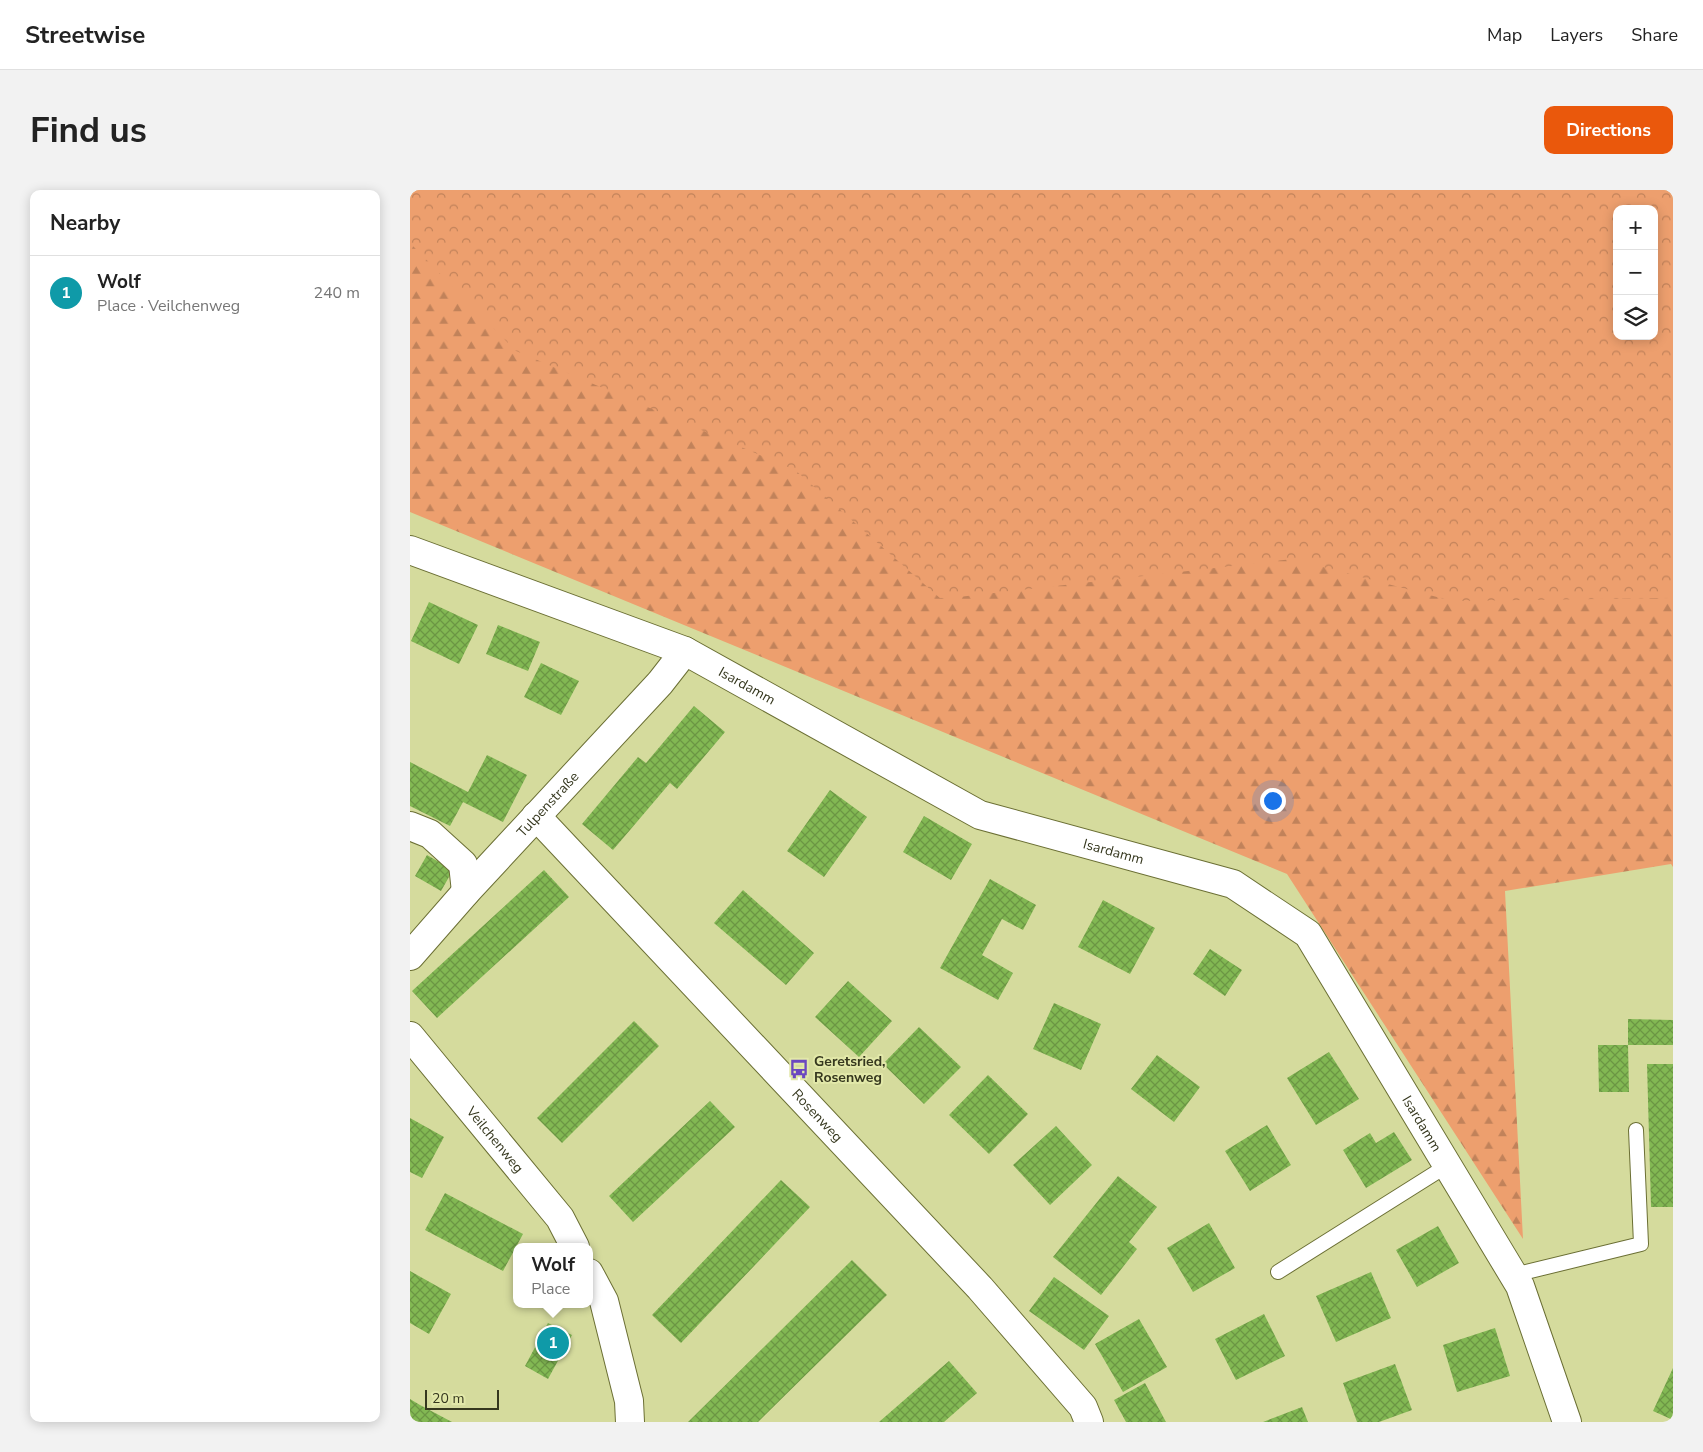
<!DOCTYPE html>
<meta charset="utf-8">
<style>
:root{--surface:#fff;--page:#f2f2f2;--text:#222;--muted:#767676;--line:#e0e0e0;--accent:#ea580c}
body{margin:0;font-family:"Nunito Sans",sans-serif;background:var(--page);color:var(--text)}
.controls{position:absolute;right:15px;top:15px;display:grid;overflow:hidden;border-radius:10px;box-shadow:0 2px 12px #0003}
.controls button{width:45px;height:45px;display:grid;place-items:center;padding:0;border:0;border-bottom:1px solid var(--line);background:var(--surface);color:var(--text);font:25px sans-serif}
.scale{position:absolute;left:15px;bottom:12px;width:74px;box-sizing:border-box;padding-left:5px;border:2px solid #35371e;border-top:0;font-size:14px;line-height:18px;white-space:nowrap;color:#35371e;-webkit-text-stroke:4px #e2e8a9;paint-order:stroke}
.you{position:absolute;left:862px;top:610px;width:18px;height:18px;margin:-12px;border:4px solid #fff;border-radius:50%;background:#1a73e8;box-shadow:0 0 0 8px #1a73e833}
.badge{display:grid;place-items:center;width:32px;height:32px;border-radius:50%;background:var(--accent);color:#fff;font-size:16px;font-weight:700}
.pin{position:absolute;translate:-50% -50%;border:2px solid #fff;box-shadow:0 1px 5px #0006}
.popup{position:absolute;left:103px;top:1053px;width:80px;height:65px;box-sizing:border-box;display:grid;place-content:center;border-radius:10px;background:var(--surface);filter:drop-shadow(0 1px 4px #0005);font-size:16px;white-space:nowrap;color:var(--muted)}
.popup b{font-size:19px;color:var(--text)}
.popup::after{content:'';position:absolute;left:50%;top:100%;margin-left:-10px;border:10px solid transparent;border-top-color:var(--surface)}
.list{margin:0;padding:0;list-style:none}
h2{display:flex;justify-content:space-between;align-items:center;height:65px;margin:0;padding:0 20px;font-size:21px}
h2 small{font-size:16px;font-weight:400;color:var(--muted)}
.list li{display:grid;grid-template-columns:32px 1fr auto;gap:15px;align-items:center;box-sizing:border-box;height:75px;padding:0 20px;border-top:1px solid var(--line)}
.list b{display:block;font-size:19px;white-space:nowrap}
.list p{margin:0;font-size:16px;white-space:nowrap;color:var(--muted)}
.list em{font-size:16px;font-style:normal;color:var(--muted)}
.icon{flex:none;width:28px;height:28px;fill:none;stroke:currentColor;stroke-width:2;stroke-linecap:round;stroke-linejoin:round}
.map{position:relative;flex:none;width:1263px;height:1232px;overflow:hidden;border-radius:10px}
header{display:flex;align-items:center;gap:30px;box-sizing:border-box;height:70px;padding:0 25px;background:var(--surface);border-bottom:1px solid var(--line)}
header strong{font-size:24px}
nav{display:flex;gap:28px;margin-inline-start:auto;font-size:18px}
.intro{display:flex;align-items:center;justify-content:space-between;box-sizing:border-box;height:120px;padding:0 30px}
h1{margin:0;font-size:35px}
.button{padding:12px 22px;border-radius:10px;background:var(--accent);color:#fff;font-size:18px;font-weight:700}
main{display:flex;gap:30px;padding:0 30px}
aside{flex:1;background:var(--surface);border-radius:10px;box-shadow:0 2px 12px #0003}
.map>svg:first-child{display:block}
.forest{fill:url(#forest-firs);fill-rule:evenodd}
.park{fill:url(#park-crowns);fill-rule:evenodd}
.building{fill:url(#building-cross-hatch)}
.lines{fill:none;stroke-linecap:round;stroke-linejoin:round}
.lane-casing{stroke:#6b6f34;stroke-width:16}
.street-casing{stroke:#6b6f34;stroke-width:30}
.lane{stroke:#fff;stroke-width:14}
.street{stroke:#fff;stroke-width:28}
.labels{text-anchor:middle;stroke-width:4;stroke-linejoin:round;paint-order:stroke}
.street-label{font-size:14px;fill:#35371e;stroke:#e2e8a9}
.poi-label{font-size:14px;font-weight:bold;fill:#35371e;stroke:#e2e8a9;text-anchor:start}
</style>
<header>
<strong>Streetwise</strong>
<nav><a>Map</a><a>Layers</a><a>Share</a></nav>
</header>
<div class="intro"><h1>Find us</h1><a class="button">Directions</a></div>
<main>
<aside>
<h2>Nearby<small></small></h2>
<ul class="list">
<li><span class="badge" style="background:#0f9aa8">1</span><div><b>Wolf</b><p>Place · Veilchenweg</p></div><em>240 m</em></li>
</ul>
</aside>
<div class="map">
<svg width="1263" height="1232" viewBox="0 0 1263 1232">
<defs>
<pattern id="forest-firs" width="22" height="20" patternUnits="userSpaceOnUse" patternTransform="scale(1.25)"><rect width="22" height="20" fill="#ed9f6e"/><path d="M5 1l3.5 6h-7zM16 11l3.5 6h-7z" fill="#c1825a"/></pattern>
<pattern id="park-crowns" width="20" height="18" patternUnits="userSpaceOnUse" patternTransform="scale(1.25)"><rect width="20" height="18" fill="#ed9f6e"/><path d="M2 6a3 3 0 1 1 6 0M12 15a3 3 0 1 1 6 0" fill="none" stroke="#c1825a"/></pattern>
<pattern id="building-cross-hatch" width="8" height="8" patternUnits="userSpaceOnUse" patternTransform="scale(1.25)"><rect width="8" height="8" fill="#82b853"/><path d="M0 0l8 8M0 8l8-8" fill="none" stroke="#6b9644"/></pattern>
</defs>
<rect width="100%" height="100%" fill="#d5db9d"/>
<path class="forest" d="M 0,0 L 1263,0 L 1263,677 L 1261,674 L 1095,701 L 1113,1049 L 877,684 L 0,322 ZM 1207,19 L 1244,19 L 1244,146 L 1207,146 Z"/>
<path class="park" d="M 0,0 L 1263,0 L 1263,408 L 1042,411 L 883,369 L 531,409 L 385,280 L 106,161 L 0,53 ZM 1207,19 L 1244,19 L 1244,146 L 1207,146 Z"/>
<path class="building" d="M 19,412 L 68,435 L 49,474 L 1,451 Z
M 88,435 L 130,452 L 118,481 L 76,464 Z
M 131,473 L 169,491 L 151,525 L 114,507 Z
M 284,516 L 315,542 L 267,599 L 260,593 L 203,660 L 172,634 L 228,567 L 236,573 Z
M 77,565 L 117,585 L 93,632 L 53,612 L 40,636 L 0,616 L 0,572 L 58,602 Z
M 420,600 L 457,627 L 414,687 L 377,661 Z
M 514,626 L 562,654 L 541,690 L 493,662 Z
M 17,665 L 43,680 L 31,701 L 5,686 Z
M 134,680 L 159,707 L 27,828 L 2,801 Z
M 580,689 L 626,715 L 613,740 L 592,729 L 572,765 L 603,783 L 588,810 L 530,778 Z
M 333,700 L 404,763 L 376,795 L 304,733 Z
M 693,710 L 745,738 L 720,784 L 668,757 Z
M 800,759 L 832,780 L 815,806 L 783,784 Z
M 438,791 L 482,831 L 449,867 L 405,827 Z
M 644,813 L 691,834 L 671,880 L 623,859 Z
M 1218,829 L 1263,830 L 1263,855 L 1218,855 Z
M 224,831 L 249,856 L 152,953 L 127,928 Z
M 509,837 L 551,877 L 514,914 L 473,874 Z
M 1188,855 L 1218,855 L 1219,902 L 1189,902 Z
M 919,862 L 949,909 L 906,935 L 877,888 Z
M 747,865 L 790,897 L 764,932 L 721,899 Z
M 1237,874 L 1263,874 L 1263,1017 L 1241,1017 Z
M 578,885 L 618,924 L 579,964 L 539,925 Z
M 300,911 L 325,937 L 223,1032 L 199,1006 Z
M 0,928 L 34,947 L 12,988 L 0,982 Z
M 857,935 L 881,975 L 840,1001 L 815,961 Z
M 646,936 L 682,975 L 640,1015 L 603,975 Z
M 984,942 L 1002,970 L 956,998 L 933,960 L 960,943 L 966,953 Z
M 708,986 L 747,1017 L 719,1052 L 727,1059 L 691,1105 L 643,1067 Z
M 371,990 L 400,1017 L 271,1153 L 242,1125 Z
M 35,1003 L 113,1044 L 93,1081 L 15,1040 Z
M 799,1033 L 825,1078 L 783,1102 L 757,1058 Z
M 1028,1036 L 1049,1073 L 1007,1097 L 986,1060 Z
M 442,1070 L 477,1105 L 348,1232 L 278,1232 Z
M 0,1081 L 41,1104 L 19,1144 L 0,1133 Z
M 961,1082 L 981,1128 L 926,1152 L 906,1106 Z
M 644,1087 L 699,1126 L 674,1160 L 619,1121 Z
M 854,1124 L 875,1166 L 826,1190 L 805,1149 Z
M 729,1129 L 757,1177 L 713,1202 L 685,1154 Z
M 138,1133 L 162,1145 L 138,1189 L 115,1176 Z
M 1085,1138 L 1100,1186 L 1047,1202 L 1033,1155 Z
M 539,1171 L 567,1203 L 534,1232 L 469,1232 Z
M 985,1174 L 1002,1220 L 969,1232 L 947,1232 L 933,1193 Z
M 1263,1178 L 1263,1230 L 1243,1221 Z
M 735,1193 L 756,1232 L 716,1232 L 704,1210 Z
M 0,1209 L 10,1215 L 42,1232 L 0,1232 Z
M 892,1217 L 898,1232 L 853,1232 Z"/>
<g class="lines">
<defs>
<path id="lane" d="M 868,1082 L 1038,975
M 1104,1085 L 1231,1054 L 1226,940"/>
<g id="street">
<path id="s1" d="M 0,360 L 275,461 L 570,625 L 823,694 L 898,744 L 1110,1096 L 1157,1232"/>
<path id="s2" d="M 126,626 L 570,1098 L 673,1217 L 679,1232"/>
<path d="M 0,636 L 20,644 L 53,674 L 56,702"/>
<path id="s3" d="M 0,766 L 56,702 L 250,493 L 275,461"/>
<path id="s4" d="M 0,846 L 150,1028 L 165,1057"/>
<path d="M 179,1083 L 194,1111 L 219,1211 L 220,1232"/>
</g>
</defs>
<use href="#lane" class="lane-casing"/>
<use href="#street" class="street-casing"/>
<use href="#lane" class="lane"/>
<use href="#street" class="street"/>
</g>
<defs>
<symbol id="bus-bare" viewBox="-9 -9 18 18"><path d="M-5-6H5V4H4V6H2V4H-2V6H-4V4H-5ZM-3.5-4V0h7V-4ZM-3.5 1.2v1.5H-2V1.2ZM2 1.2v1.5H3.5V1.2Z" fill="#6b47c0" stroke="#e2e8a9" stroke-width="2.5" paint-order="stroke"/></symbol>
</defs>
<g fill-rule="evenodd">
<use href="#bus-bare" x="375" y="865" width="28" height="28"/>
</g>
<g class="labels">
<g class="street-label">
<text dy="5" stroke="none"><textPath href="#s1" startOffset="364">Isardamm</textPath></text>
<text dy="5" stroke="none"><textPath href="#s3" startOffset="205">Tulpenstraße</textPath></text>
<text dy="5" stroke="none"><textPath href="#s1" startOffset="769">Isardamm</textPath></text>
<text dy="5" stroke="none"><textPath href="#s2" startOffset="411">Rosenweg</textPath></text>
<text dy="5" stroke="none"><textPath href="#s1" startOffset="1204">Isardamm</textPath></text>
<text dy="5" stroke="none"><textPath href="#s4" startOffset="134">Veilchenweg</textPath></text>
</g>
<g class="poi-label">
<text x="404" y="876">Geretsried,<tspan x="404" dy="16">Rosenweg</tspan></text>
</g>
</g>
</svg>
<div class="controls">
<button>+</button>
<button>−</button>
<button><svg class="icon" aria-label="layers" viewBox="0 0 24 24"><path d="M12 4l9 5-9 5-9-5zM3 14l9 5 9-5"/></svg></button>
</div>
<div class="scale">20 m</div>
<div class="you"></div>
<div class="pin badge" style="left:143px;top:1153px;background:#0f9aa8">1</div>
<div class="popup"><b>Wolf</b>Place</div>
</div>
</main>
